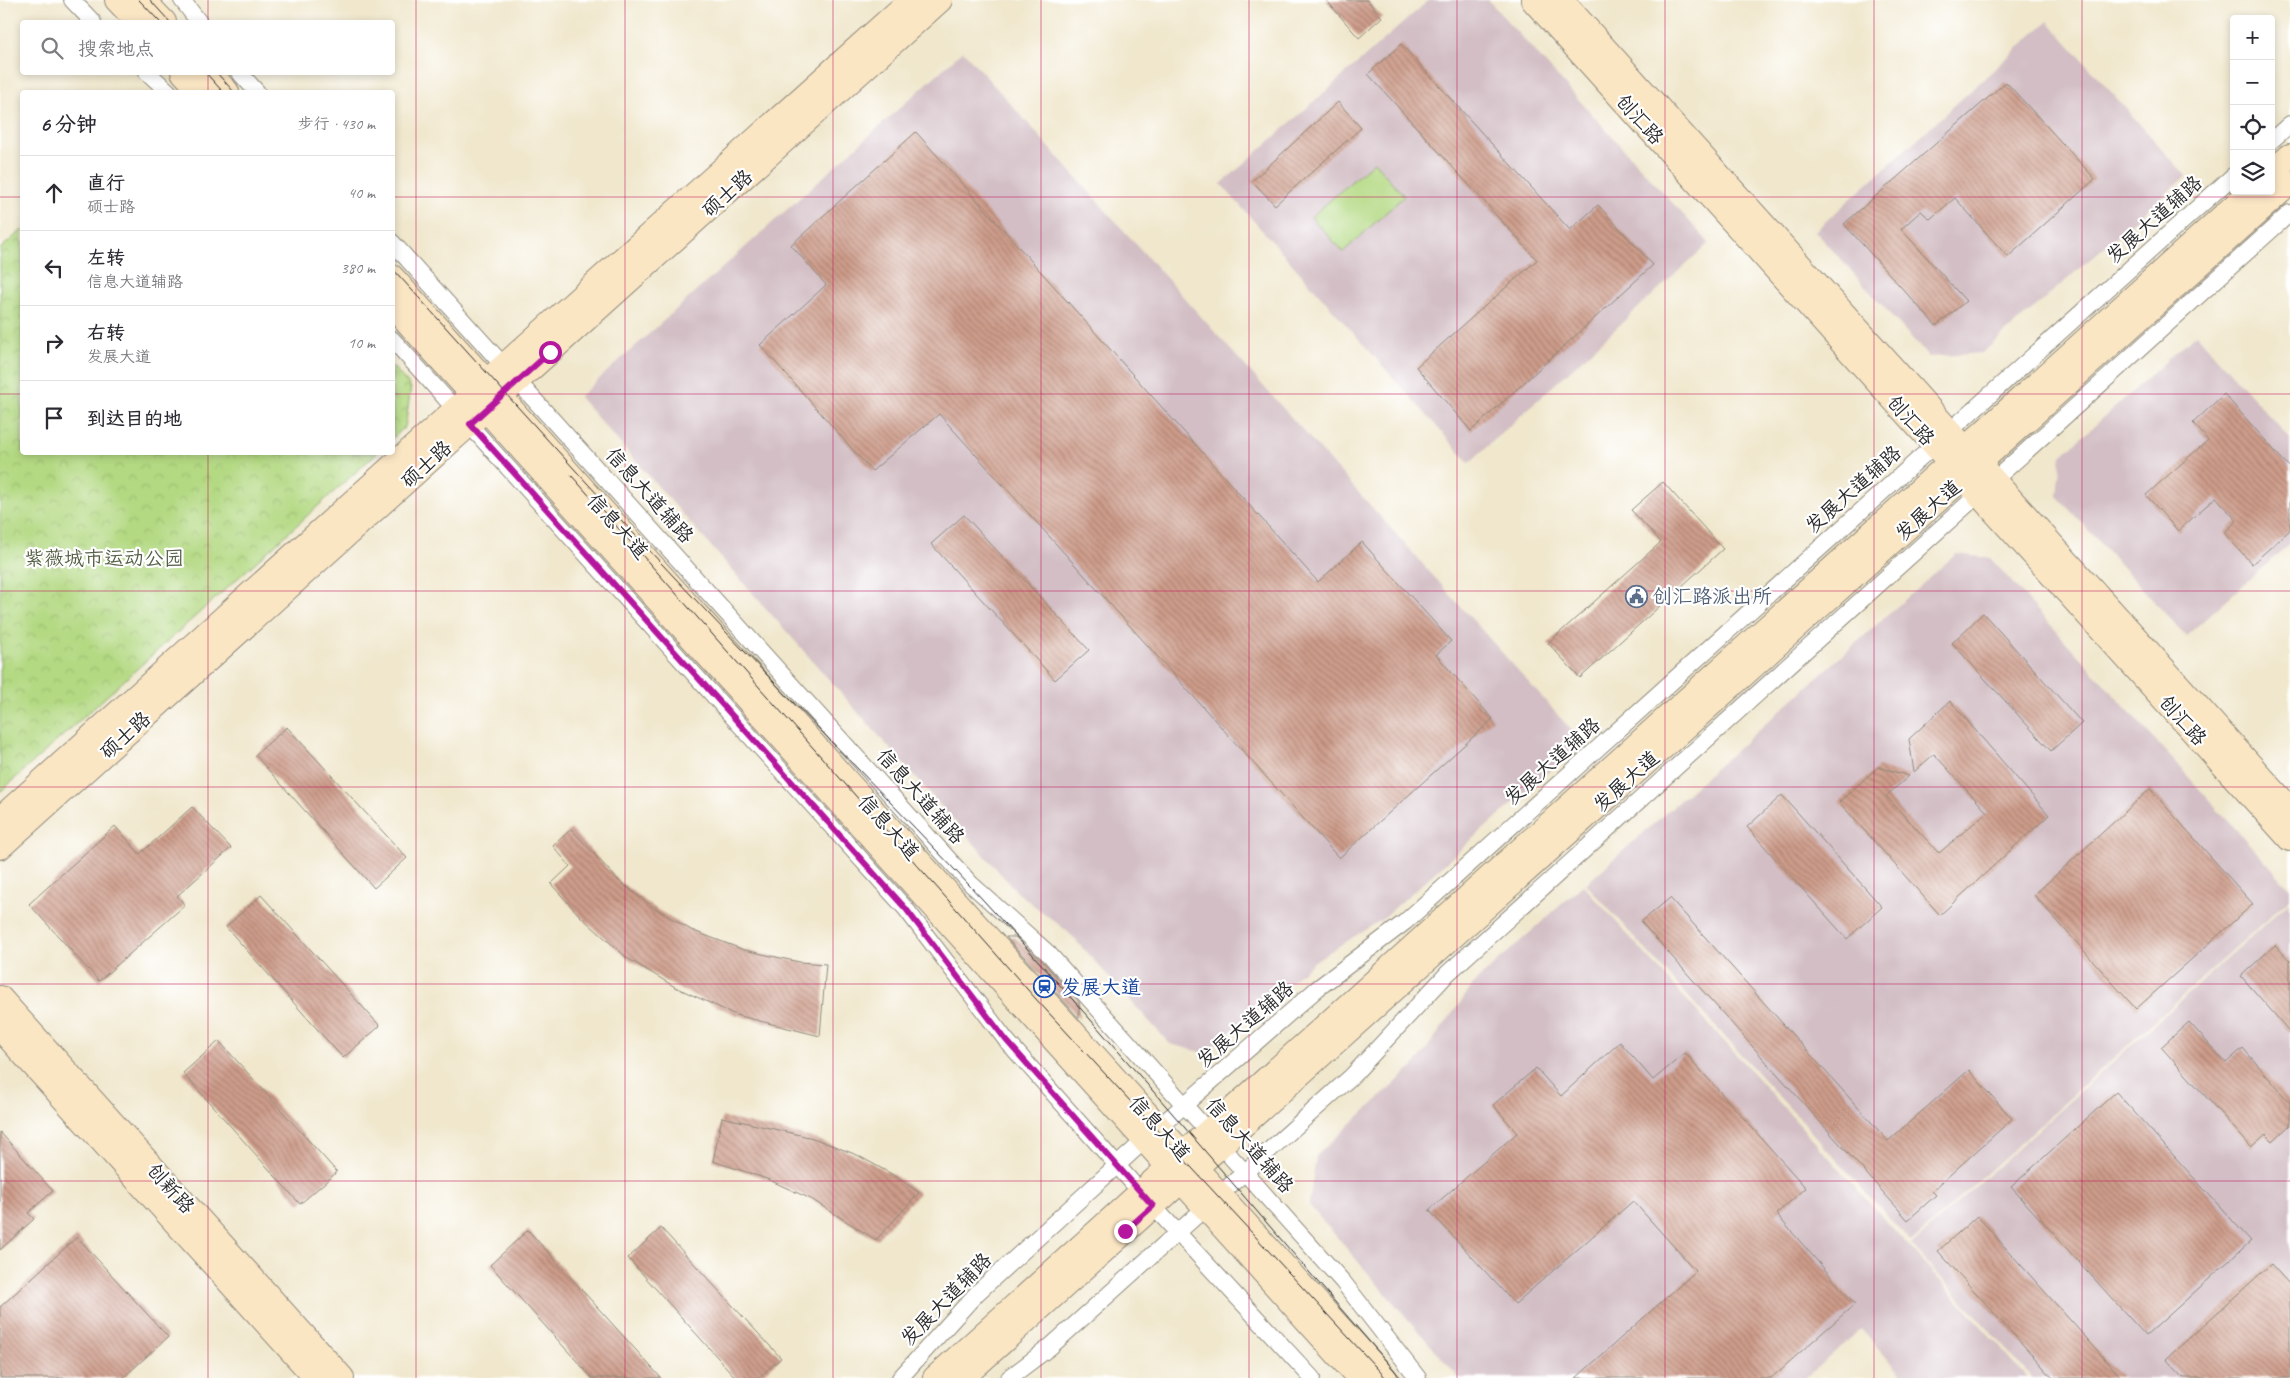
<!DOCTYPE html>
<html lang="zh">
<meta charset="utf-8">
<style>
:root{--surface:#fff;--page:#f2f2f3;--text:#2b2b33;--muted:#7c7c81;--line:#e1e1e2}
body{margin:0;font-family:Caveat,"LXGW WenKai TC",sans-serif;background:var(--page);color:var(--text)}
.controls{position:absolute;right:15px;top:15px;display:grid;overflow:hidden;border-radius:5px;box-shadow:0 2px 8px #0003}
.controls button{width:45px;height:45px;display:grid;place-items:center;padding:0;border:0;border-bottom:1px solid var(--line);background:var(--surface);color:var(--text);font:25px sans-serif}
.stop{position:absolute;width:15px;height:15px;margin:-11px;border:4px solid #b5179e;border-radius:50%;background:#fff}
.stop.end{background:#b5179e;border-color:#fff;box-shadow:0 1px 5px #0008}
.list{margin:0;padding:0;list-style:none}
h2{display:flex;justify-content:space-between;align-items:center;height:65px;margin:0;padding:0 20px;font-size:21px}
h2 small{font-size:16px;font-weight:400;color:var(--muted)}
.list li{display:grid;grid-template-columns:32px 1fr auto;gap:15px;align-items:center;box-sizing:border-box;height:75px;padding:0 20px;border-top:1px solid var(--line)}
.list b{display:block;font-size:19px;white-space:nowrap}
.list p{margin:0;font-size:16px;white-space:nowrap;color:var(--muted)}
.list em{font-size:16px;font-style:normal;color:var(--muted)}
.icon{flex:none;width:28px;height:28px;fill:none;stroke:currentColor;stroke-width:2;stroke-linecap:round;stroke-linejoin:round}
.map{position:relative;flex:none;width:2290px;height:1378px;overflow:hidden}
.search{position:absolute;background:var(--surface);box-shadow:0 2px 8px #0003;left:20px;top:20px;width:375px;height:55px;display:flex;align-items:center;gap:12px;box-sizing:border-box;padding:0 18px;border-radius:5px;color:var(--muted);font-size:19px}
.panel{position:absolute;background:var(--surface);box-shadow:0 2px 8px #0003;left:20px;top:90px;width:375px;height:365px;border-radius:5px}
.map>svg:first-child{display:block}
.industrial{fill:#d2bec4}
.park{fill:url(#park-crowns);stroke:#6f8256}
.garden{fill:#b3d982;stroke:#6f8256}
.building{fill:url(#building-back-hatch)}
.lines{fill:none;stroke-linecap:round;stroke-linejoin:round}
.street-casing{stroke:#8e897c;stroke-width:18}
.secondary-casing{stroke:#8e897c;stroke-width:26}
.street{stroke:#fff;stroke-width:16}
.secondary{stroke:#fbe6c4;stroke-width:24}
.tram{stroke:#2b2b2b;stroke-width:1}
.route{stroke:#b5179e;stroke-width:6}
.grid{fill:none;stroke:#c2185b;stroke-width:1;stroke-opacity:0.55}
.labels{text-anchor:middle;stroke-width:4.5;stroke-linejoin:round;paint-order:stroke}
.street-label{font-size:20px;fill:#2b2b2b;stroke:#fff}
.park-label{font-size:20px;fill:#545f45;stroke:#fff}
.service-label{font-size:20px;fill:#4e5e75;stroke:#fff;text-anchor:start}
.transit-label{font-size:20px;fill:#164399;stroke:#fff;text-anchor:start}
</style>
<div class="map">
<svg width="2290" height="1378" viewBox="0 0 2290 1378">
<defs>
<pattern id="park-crowns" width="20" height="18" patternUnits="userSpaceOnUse" patternTransform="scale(1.25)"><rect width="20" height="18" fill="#b3d982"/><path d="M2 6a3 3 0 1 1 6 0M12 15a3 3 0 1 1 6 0" fill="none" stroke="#9aba70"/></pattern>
<pattern id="building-back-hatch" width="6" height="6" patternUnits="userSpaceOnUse" patternTransform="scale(1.25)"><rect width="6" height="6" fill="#ce9c8a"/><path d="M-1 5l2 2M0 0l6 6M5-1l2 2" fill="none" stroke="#a77f71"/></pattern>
</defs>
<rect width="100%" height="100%" fill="#fff"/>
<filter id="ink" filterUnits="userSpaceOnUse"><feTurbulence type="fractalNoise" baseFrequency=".02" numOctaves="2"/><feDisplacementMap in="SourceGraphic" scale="10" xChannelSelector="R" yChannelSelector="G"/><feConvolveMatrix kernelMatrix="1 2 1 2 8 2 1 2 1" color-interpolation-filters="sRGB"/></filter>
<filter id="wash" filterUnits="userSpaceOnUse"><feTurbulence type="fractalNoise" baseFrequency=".0096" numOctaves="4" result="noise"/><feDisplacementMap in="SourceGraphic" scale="20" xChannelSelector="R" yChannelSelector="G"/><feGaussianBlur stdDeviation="1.12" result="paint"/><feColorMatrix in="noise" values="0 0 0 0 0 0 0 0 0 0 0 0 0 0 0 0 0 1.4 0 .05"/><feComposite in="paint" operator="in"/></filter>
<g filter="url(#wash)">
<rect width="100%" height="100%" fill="#f0e7cc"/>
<path class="industrial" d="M 1429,0 L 1488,0 L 1709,243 L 1469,463 L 1221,184 Z
M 2048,21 L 2186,176 L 1982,353 L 1929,357 L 1815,231 Z
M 963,51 L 1582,742 L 1381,920 L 1316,960 L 1205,1053 L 1170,1044 L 1068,932 L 1017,892 L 579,397 Z
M 2196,334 L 2290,439 L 2290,543 L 2186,636 L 2057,496 L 2061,456 Z
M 1956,554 L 1990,558 L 2290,889 L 2290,898 L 1911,1242 L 1586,884 Z
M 1583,885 L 2028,1378 L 1905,1378 L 1861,1329 L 1805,1378 L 1459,1378 L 1309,1205 L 1316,1156 L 1414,1066 L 1476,981 Z
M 2290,901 L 2290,1378 L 2033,1378 L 1911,1245 Z"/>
<path class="park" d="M 22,230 L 22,452 L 377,453 L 0,792 L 0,249 Z
M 392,366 L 411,387 L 405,427 L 393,438 Z"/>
<path class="garden" d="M 1374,162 L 1404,196 L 1343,252 L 1311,217 Z"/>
<g id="blocks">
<path class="building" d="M 1326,0 L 1367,0 L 1382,17 L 1359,38 Z
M 1401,44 L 1570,230 L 1598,205 L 1653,265 L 1471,431 L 1416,367 L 1537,260 L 1368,74 Z
M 2006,82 L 2095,179 L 2008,257 L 1955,198 L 1930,219 L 1921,211 L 1901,229 L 1966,301 L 1936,326 L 1844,224 Z
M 1338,102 L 1361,128 L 1275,205 L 1252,181 Z
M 916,132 L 1318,582 L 1362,542 L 1451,641 L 1436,655 L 1493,719 L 1339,858 L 939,414 L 872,471 L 760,345 L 826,285 L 791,245 Z
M 2224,394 L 2290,468 L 2290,530 L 2252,564 L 2224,533 L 2237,521 L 2216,497 L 2178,531 L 2146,495 L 2208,440 L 2193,423 Z
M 1663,482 L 1723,549 L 1580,678 L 1548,643 L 1661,542 L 1631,510 Z
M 964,515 L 1089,650 L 1055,680 L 931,544 Z
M 1983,613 L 2082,723 L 2051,751 L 1952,643 Z
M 1950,701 L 2049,815 L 1940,915 L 1839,802 L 1878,767 L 1909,776 L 1886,796 L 1939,853 L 1987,812 L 1934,754 L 1914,772 L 1909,739 Z
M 287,727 L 407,858 L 374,888 L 255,755 Z
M 2150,789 L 2253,904 L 2136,1009 L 2034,895 Z
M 1782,795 L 1882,907 L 1847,939 L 1747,827 Z
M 192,807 L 231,848 L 177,896 L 185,905 L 99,981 L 29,904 L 115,826 L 140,854 Z
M 571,829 L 619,881 L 653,907 L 691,930 L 744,950 L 799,962 L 826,964 L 820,1036 L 736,1015 L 675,987 L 627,958 L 580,916 L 551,884 L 570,866 L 553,846 Z
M 261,895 L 380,1026 L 343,1058 L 226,927 Z
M 1670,898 L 1888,1141 L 1969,1070 L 2012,1119 L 1932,1191 L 1936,1195 L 1908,1220 L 1641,922 Z
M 1006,937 L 1015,937 L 1042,961 L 1079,1002 L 1079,1018 Z
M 2275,945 L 2290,961 L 2290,1032 L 2241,976 Z
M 2189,1022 L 2226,1063 L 2243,1048 L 2290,1103 L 2290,1125 L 2273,1141 L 2266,1134 L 2251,1147 L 2161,1047 Z
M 219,1041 L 337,1172 L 300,1204 L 183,1073 Z
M 1620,1042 L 1653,1080 L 1685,1053 L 1806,1188 L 1776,1214 L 1855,1304 L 1771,1378 L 1576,1378 L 1696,1271 L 1633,1201 L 1515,1304 L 1429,1210 L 1517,1133 L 1493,1105 L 1536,1068 L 1561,1096 Z
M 2116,1092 L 2251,1241 L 2146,1336 L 2011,1187 Z
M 722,1117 L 813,1138 L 857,1155 L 897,1177 L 919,1193 L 876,1240 L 811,1199 L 767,1179 L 713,1161 Z
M 0,1132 L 53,1191 L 28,1213 L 34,1219 L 0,1250 Z
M 1977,1216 L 2122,1378 L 2053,1378 L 1938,1251 Z
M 661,1228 L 781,1358 L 758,1378 L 736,1378 L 628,1258 Z
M 528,1230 L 661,1378 L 592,1378 L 490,1265 Z
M 77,1237 L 168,1337 L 123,1378 L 0,1378 L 0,1307 Z
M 2271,1264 L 2290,1285 L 2290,1378 L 2184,1378 L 2166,1359 Z"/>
</g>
</g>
<g filter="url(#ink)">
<use href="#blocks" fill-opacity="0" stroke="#8e897c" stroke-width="1"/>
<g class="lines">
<defs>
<path id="street" d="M 72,0 L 93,22
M 182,0 L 199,22
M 147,72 L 169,92
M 239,72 L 257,92
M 2271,141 L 2290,124
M 392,242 L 971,884 L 1049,954 L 1343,1282 L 1418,1378
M 392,339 L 906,909 L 1006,1040 L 1153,1206 L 1312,1378
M 900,1378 L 977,1293 L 1159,1127 L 1318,988 L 1405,922 L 2234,175
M 1009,1378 L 1050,1347 L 1352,1076 L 1448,973 L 2290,213"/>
<path id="secondary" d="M 117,0 L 138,22
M 143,0 L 164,22
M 1533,0 L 2290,839
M 1561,0 L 2290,809
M 183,72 L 201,92
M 209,72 L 227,92
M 2271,173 L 2290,156
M 392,277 L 1385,1378
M 392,305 L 1359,1378
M 0,819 L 911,0
M 0,847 L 940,0
M 0,998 L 342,1378
M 0,1028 L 316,1378
M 935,1378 L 2251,191
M 962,1378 L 2290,183"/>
</defs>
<use href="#street" class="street-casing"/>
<use href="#secondary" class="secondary-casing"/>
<use href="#street" class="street"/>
<use href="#secondary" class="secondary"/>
<path class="tram" d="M 139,0 L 160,22
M 150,0 L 170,22
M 205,72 L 223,92
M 216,72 L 234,92
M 392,268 C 497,384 601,500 708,613 C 799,710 894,804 984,901 C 1127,1057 1262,1219 1401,1378
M 571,475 L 1035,998 L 1386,1378"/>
</g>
</g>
<g class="lines" filter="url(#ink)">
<path class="route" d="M 550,352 L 470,424 L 906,909 L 1006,1040 L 1153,1206 L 1125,1231"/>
</g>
<path class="grid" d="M 208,0 L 208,22M 416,0 L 416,1378M 625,0 L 625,1378M 833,0 L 833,1378M 1041,0 L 1041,1378M 1249,0 L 1249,1378M 1457,0 L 1457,1378M 1665,0 L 1665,1378M 1874,0 L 1874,1378M 2082,0 L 2082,1378M 208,72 L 208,92M 0,197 L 22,197M 392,197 L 2290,197M 0,394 L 22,394M 392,394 L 2290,394M 208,452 L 208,1378M 0,591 L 2290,591M 0,787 L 2290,787M 0,984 L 2290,984M 0,1181 L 2290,1181"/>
<defs>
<symbol id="civic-ring" viewBox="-11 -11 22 22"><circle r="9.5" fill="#fff" stroke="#5c6f8a" stroke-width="1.5"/><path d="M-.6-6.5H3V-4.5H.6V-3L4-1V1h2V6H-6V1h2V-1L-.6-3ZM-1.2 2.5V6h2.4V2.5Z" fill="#5c6f8a"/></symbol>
<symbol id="station-ring" viewBox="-11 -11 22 22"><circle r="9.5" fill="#fff" stroke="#1a4fb4" stroke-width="1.5"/><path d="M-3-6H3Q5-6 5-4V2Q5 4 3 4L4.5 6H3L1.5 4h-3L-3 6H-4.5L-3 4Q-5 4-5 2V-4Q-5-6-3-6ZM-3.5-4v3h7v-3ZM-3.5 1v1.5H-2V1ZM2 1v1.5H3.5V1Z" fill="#1a4fb4"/></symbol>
</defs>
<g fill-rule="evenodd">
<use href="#civic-ring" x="1624" y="584" width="25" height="25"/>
<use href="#station-ring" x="1032" y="974" width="25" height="25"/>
</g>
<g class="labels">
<g class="street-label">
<text transform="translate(1640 119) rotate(48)" y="7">创汇路</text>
<text transform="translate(727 193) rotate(-42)" y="7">硕士路</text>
<text transform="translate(2154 219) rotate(-42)" y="7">发展大道辅路</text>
<text transform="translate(1911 420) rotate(48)" y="7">创汇路</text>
<text transform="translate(426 464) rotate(-42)" y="7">硕士路</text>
<text transform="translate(1853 489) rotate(-42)" y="7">发展大道辅路</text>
<text transform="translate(650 495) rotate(48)" y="7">信息大道辅路</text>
<text transform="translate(1928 510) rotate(-42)" y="7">发展大道</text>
<text transform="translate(618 526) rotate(48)" y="7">信息大道</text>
<text transform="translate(2183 720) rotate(48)" y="7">创汇路</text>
<text transform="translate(125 735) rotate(-42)" y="7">硕士路</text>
<text transform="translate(1552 761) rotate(-42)" y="7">发展大道辅路</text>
<text transform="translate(1626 781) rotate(-42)" y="7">发展大道</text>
<text transform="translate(921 796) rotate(48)" y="7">信息大道辅路</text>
<text transform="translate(889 827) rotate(48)" y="7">信息大道</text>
<text transform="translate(1245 1024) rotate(-41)" y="7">发展大道辅路</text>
<text transform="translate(1160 1128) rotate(48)" y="7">信息大道</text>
<text transform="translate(1250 1145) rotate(48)" y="7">信息大道辅路</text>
<text transform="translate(171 1188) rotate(48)" y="7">创新路</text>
<text transform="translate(946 1299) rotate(-46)" y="7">发展大道辅路</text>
</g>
<g class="park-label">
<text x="104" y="565">紫薇城市运动公园</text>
</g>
<g class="service-label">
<text x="1652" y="603">创汇路派出所</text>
</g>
<g class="transit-label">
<text x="1061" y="994">发展大道</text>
</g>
</g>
</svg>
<div class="controls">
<button>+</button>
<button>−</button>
<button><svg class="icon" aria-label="locate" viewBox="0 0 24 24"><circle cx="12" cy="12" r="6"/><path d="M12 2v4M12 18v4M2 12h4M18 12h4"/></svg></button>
<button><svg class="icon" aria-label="layers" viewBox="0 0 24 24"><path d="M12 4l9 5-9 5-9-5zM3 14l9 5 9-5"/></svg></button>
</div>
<div class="stop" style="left:550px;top:352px"></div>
<div class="stop end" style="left:1125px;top:1231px"></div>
<div class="search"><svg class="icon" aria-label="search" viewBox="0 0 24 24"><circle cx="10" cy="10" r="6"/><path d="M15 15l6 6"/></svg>搜索地点</div>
<section class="panel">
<h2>6 分钟<small>步行 · 430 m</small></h2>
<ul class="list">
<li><svg class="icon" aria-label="ahead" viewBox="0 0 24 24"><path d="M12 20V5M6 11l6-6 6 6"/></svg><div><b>直行</b><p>硕士路</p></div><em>40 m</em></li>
<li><svg class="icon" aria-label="left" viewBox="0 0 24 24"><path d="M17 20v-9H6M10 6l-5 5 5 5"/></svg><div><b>左转</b><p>信息大道辅路</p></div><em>380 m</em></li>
<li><svg class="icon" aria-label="right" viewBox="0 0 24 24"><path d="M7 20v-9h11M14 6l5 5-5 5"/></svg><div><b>右转</b><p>发展大道</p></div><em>10 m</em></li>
<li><svg class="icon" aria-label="arrive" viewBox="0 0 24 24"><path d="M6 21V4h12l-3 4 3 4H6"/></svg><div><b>到达目的地</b></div></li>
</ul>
</section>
</div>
